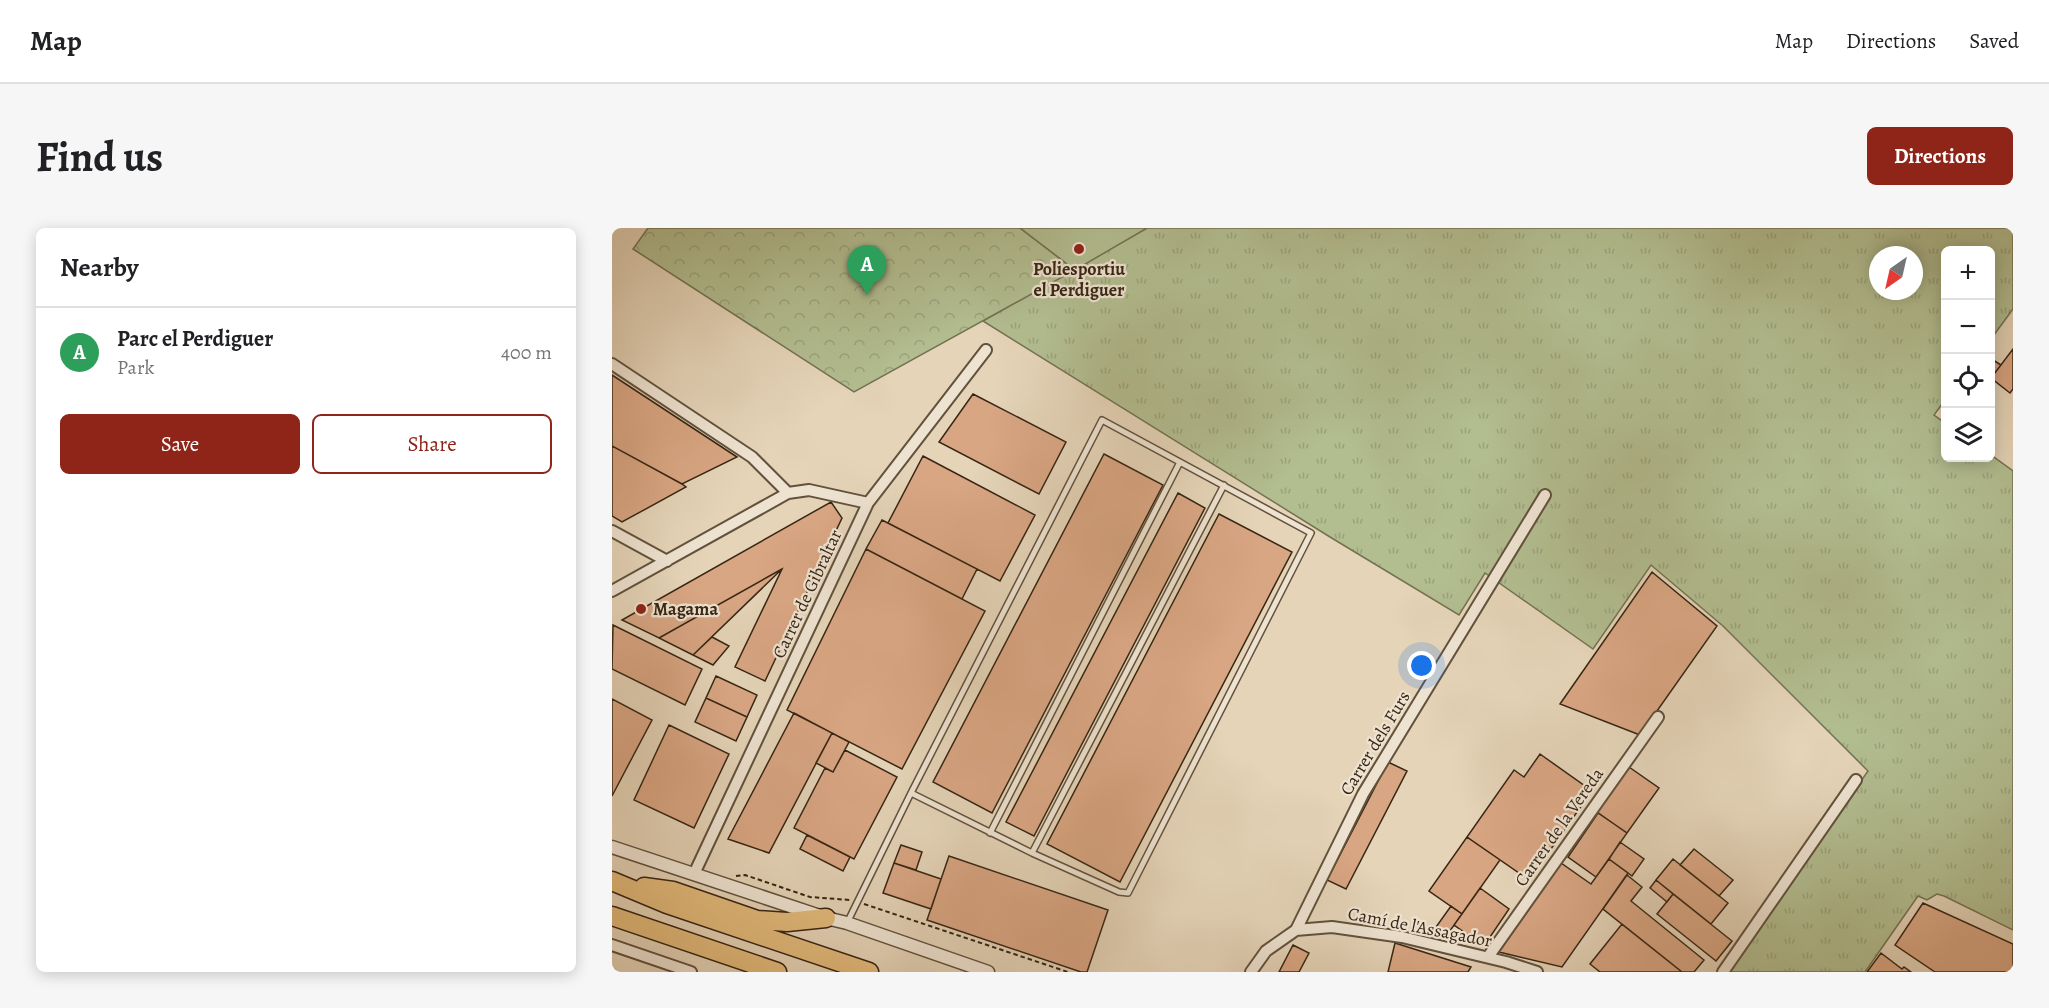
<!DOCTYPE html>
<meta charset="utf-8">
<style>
:root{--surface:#fff;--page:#f6f6f6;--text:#202124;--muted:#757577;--line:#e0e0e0;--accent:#8f2418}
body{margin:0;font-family:Alegreya,serif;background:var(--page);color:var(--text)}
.controls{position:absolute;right:18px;top:18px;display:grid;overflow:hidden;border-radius:9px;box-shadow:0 3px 15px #0003}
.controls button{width:54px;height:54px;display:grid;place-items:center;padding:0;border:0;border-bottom:2px solid var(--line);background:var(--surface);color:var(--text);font:30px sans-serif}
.compass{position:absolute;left:1257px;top:18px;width:54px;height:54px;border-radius:50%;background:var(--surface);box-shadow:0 3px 15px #0003;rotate:214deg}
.you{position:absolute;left:810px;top:438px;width:21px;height:21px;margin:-15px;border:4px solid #fff;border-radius:50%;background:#1a73e8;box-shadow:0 0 0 9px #1a73e833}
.badge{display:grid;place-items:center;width:39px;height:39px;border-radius:50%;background:var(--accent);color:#fff;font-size:20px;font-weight:700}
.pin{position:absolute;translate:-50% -50px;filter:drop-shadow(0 2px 3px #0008)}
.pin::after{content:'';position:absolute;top:32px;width:21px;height:18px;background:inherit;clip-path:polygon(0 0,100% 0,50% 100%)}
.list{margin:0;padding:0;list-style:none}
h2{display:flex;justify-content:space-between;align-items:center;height:78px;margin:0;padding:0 24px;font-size:26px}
h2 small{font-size:20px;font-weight:400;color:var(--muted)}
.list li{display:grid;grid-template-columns:39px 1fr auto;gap:18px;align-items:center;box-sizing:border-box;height:90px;padding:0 24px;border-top:2px solid var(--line)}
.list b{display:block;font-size:22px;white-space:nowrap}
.list p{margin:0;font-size:20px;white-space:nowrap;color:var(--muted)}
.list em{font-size:20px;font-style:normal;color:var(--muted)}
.actions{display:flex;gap:12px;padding:18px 24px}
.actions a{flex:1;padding:14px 0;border:2px solid var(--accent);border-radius:9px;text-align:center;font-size:21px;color:var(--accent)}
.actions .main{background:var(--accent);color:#fff}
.icon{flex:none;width:33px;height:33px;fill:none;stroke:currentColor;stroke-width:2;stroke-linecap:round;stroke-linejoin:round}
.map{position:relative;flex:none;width:1401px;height:744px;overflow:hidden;border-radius:9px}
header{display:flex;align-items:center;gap:36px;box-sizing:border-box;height:84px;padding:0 30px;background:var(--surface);border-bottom:2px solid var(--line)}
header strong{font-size:28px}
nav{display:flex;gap:33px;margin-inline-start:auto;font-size:21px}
.intro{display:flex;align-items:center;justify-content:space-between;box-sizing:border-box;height:144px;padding:0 36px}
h1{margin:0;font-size:42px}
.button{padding:15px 27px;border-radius:9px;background:var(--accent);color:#fff;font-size:21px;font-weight:700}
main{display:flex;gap:36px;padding:0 36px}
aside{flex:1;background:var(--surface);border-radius:9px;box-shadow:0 3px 15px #0003}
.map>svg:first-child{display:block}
.grass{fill:url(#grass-tufts);stroke:#747252;stroke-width:1.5;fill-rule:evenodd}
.forest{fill:url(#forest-crowns);stroke:#747252;stroke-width:1.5}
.pitch{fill:#b2bd90;stroke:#747252;stroke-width:1.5}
.building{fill:#d9a683;stroke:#372614;stroke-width:1.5}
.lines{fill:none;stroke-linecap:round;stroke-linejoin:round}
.service-casing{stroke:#62523d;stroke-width:8}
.minor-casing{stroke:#62523d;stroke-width:14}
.tertiary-casing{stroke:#62523d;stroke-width:15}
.motorway-casing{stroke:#372614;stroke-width:21}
.path{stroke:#372614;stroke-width:2;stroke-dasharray:4.5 3;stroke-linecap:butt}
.service{stroke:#eee3d1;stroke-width:5}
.minor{stroke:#eee3d1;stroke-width:10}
.tertiary{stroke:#eee3d1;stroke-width:12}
.motorway{stroke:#e2ba7c;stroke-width:18}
.poi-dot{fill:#8f2418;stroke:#eee3d1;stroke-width:2}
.labels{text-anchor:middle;stroke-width:4.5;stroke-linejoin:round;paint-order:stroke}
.poi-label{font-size:18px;font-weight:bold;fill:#372614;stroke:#eee3d1}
.street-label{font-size:18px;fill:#372614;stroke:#eee3d1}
</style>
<header>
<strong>Map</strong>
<nav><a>Map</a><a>Directions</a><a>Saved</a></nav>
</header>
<div class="intro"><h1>Find us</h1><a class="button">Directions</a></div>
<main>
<aside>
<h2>Nearby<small></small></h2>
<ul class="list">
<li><span class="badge" style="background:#2e9e5b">A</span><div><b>Parc el Perdiguer</b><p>Park</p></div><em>400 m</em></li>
</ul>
<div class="actions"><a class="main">Save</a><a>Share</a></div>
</aside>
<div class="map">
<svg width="1401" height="744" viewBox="0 0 1401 744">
<defs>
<pattern id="grass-tufts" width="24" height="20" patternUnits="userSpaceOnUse" patternTransform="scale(1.5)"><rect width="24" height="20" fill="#b2bd90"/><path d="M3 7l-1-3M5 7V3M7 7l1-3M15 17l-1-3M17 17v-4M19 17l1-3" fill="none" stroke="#9aa27b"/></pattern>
<pattern id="forest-crowns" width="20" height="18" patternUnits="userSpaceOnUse" patternTransform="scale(1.5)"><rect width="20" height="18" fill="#b2bd90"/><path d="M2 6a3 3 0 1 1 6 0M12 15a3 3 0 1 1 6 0" fill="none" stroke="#9aa27b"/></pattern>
</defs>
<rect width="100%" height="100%" fill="#e5d4b8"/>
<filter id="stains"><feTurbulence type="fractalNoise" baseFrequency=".00333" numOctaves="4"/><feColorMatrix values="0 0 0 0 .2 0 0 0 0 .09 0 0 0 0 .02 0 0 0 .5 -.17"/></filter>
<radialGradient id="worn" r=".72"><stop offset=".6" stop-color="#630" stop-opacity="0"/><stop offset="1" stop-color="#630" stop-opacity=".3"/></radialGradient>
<path class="grass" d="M 535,0 L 1401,0 L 1401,81 L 1379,111 L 1378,22 L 1334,22 L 1333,172 L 1322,187 L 1333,195 L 1334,230 L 1378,230 L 1379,227 L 1401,243 L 1401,702 L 1332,668 L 1325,666 L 1315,672 L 1306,668 L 1253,744 L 1115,744 L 1256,543 L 1111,398 L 1039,337 L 981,421 L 873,345 L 847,387 L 718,309 L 371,93 ZM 1266,27 L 1302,27 L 1302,63 L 1266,63 Z"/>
<path class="forest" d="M 36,0 L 408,0 L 463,42 L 242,164 L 21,21 Z"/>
<path class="pitch" d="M 408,0 L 535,0 L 463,42 Z"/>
<path class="building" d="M 1401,121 L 1401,161 L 1398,165 L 1379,150 Z
M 1378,130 L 1389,137 L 1378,151 Z
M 0,147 L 125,229 L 70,256 L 0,218 Z
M 361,166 L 454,214 L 427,266 L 327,214 Z
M 0,218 L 70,256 L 74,259 L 10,294 L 0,288 Z
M 492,226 L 551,257 L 380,585 L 321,554 Z
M 311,228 L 423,287 L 388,353 L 276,295 Z
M 566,265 L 593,280 L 422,608 L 394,594 Z
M 219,274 L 230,290 L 153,453 L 123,439 L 170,341 L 47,410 L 10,392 Z
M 607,286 L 680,324 L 508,654 L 435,616 Z
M 270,292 L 365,341 L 350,371 L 254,321 Z
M 254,321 L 373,383 L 290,541 L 175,482 Z
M 170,341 L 81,427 L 47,410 Z
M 1040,344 L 1105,398 L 1028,507 L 948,476 Z
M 1,397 L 90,441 L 73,477 L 0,441 Z
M 100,409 L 117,418 L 101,437 L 81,427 Z
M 104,448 L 145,467 L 135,489 L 94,470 Z
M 94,470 L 135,489 L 124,513 L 83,494 Z
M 0,471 L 40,492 L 0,568 Z
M 182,485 L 220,505 L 157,625 L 116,611 Z
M 57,497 L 117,526 L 82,600 L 22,572 Z
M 220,505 L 237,514 L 221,544 L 204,535 Z
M 233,522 L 285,549 L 242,631 L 182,600 L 213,540 L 221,544 Z
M 928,526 L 980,563 L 917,652 L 855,609 L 902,542 L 912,549 Z
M 776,534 L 795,543 L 734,661 L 715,652 Z
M 1017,539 L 1047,560 L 1015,605 L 985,584 Z
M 986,585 L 1015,605 L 984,649 L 956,629 Z
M 195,607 L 238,629 L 231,643 L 188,621 Z
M 855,609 L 888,632 L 850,686 L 817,663 Z
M 1008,614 L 1032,631 L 1020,648 L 997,631 Z
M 289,617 L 310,624 L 304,642 L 282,635 Z
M 1082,621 L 1121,652 L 1107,668 L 1068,637 Z
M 337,628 L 496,682 L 475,744 L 469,744 L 315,692 Z
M 997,631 L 1016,645 L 950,739 L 887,724 L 949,635 L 979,656 Z
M 1061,631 L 1116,675 L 1099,696 L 1044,652 Z
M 282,635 L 329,651 L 319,681 L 271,665 Z
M 1015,647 L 1030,659 L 1019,673 L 1092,732 L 1082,744 L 1070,744 L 991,681 Z
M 1044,652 L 1061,666 L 1055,674 L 1038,660 Z
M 868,660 L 897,681 L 872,718 L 842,697 Z
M 1061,666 L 1120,713 L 1104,733 L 1045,686 Z
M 1311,675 L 1401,716 L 1401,744 L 1323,744 L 1283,717 Z
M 839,678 L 850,686 L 835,707 L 824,699 Z
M 1010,696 L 1070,744 L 988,744 L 978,736 Z
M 783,715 L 859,739 L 856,744 L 776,744 Z
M 681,717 L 697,725 L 687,744 L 667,744 Z
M 1269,725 L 1290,741 L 1292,739 L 1299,744 L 1255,744 Z"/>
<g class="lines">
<defs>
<path id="service" d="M 378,605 L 568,234
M 420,625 L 612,257
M 235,695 L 299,565 L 490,192 L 699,305 L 516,665 L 507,664 L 420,625 L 299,565"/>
<path id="minor" d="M 0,136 L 140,229 L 176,265
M 0,303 L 55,333
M 0,363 L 176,265 L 197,262 L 256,275
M 82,646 L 256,275 L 374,122
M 684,702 L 720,699 L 790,709 L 894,734 L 925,744
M 0,717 L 79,744
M 876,729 L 1046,489
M 639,744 L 654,723 L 684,702 L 751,566 L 933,267
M 1111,744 L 1244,552"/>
<path id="tertiary" d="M 0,619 L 214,690 L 235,695 L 376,744"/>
<path id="motorway" d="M 0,653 L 55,676 L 257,744
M 32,659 L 61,663 L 145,692 L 175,694 L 214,690
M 0,688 L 165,744"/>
</defs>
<use href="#service" class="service-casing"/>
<use href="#minor" class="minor-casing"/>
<use href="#tertiary" class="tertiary-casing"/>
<use href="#motorway" class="motorway-casing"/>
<path class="path" d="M 124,648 L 133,647 L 198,669 L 238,672
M 252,676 L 456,744"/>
<use href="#service" class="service"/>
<use href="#minor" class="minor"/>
<use href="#tertiary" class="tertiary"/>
<use href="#motorway" class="motorway"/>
</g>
<g class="poi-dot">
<circle cx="467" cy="21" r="6"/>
<circle cx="29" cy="381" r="6"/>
</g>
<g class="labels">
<g class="poi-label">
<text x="467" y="47">Poliesportiu<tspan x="467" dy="21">el Perdiguer</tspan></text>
<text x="41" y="387" text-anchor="start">Magama</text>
</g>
<g class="street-label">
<text transform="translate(195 366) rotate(-65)" y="6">Carrer de Gibraltar</text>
<text transform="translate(763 515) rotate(-59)" y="6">Carrer dels Furs</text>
<text transform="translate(947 599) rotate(-55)" y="6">Carrer de la Vereda</text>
<text transform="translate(808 699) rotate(11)" y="6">Camí de l'Assagador</text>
</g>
</g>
<rect width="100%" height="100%" filter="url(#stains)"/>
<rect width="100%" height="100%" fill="url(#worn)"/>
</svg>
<div class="controls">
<button>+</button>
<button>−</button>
<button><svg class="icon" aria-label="locate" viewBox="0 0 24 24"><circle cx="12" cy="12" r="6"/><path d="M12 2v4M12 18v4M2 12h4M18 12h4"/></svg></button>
<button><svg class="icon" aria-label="layers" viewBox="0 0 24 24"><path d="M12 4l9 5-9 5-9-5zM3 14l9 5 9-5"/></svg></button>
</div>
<svg class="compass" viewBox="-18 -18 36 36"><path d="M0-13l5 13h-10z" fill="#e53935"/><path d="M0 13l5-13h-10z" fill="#757577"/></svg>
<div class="you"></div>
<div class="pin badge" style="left:255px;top:67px;background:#2e9e5b">A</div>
</div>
</main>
